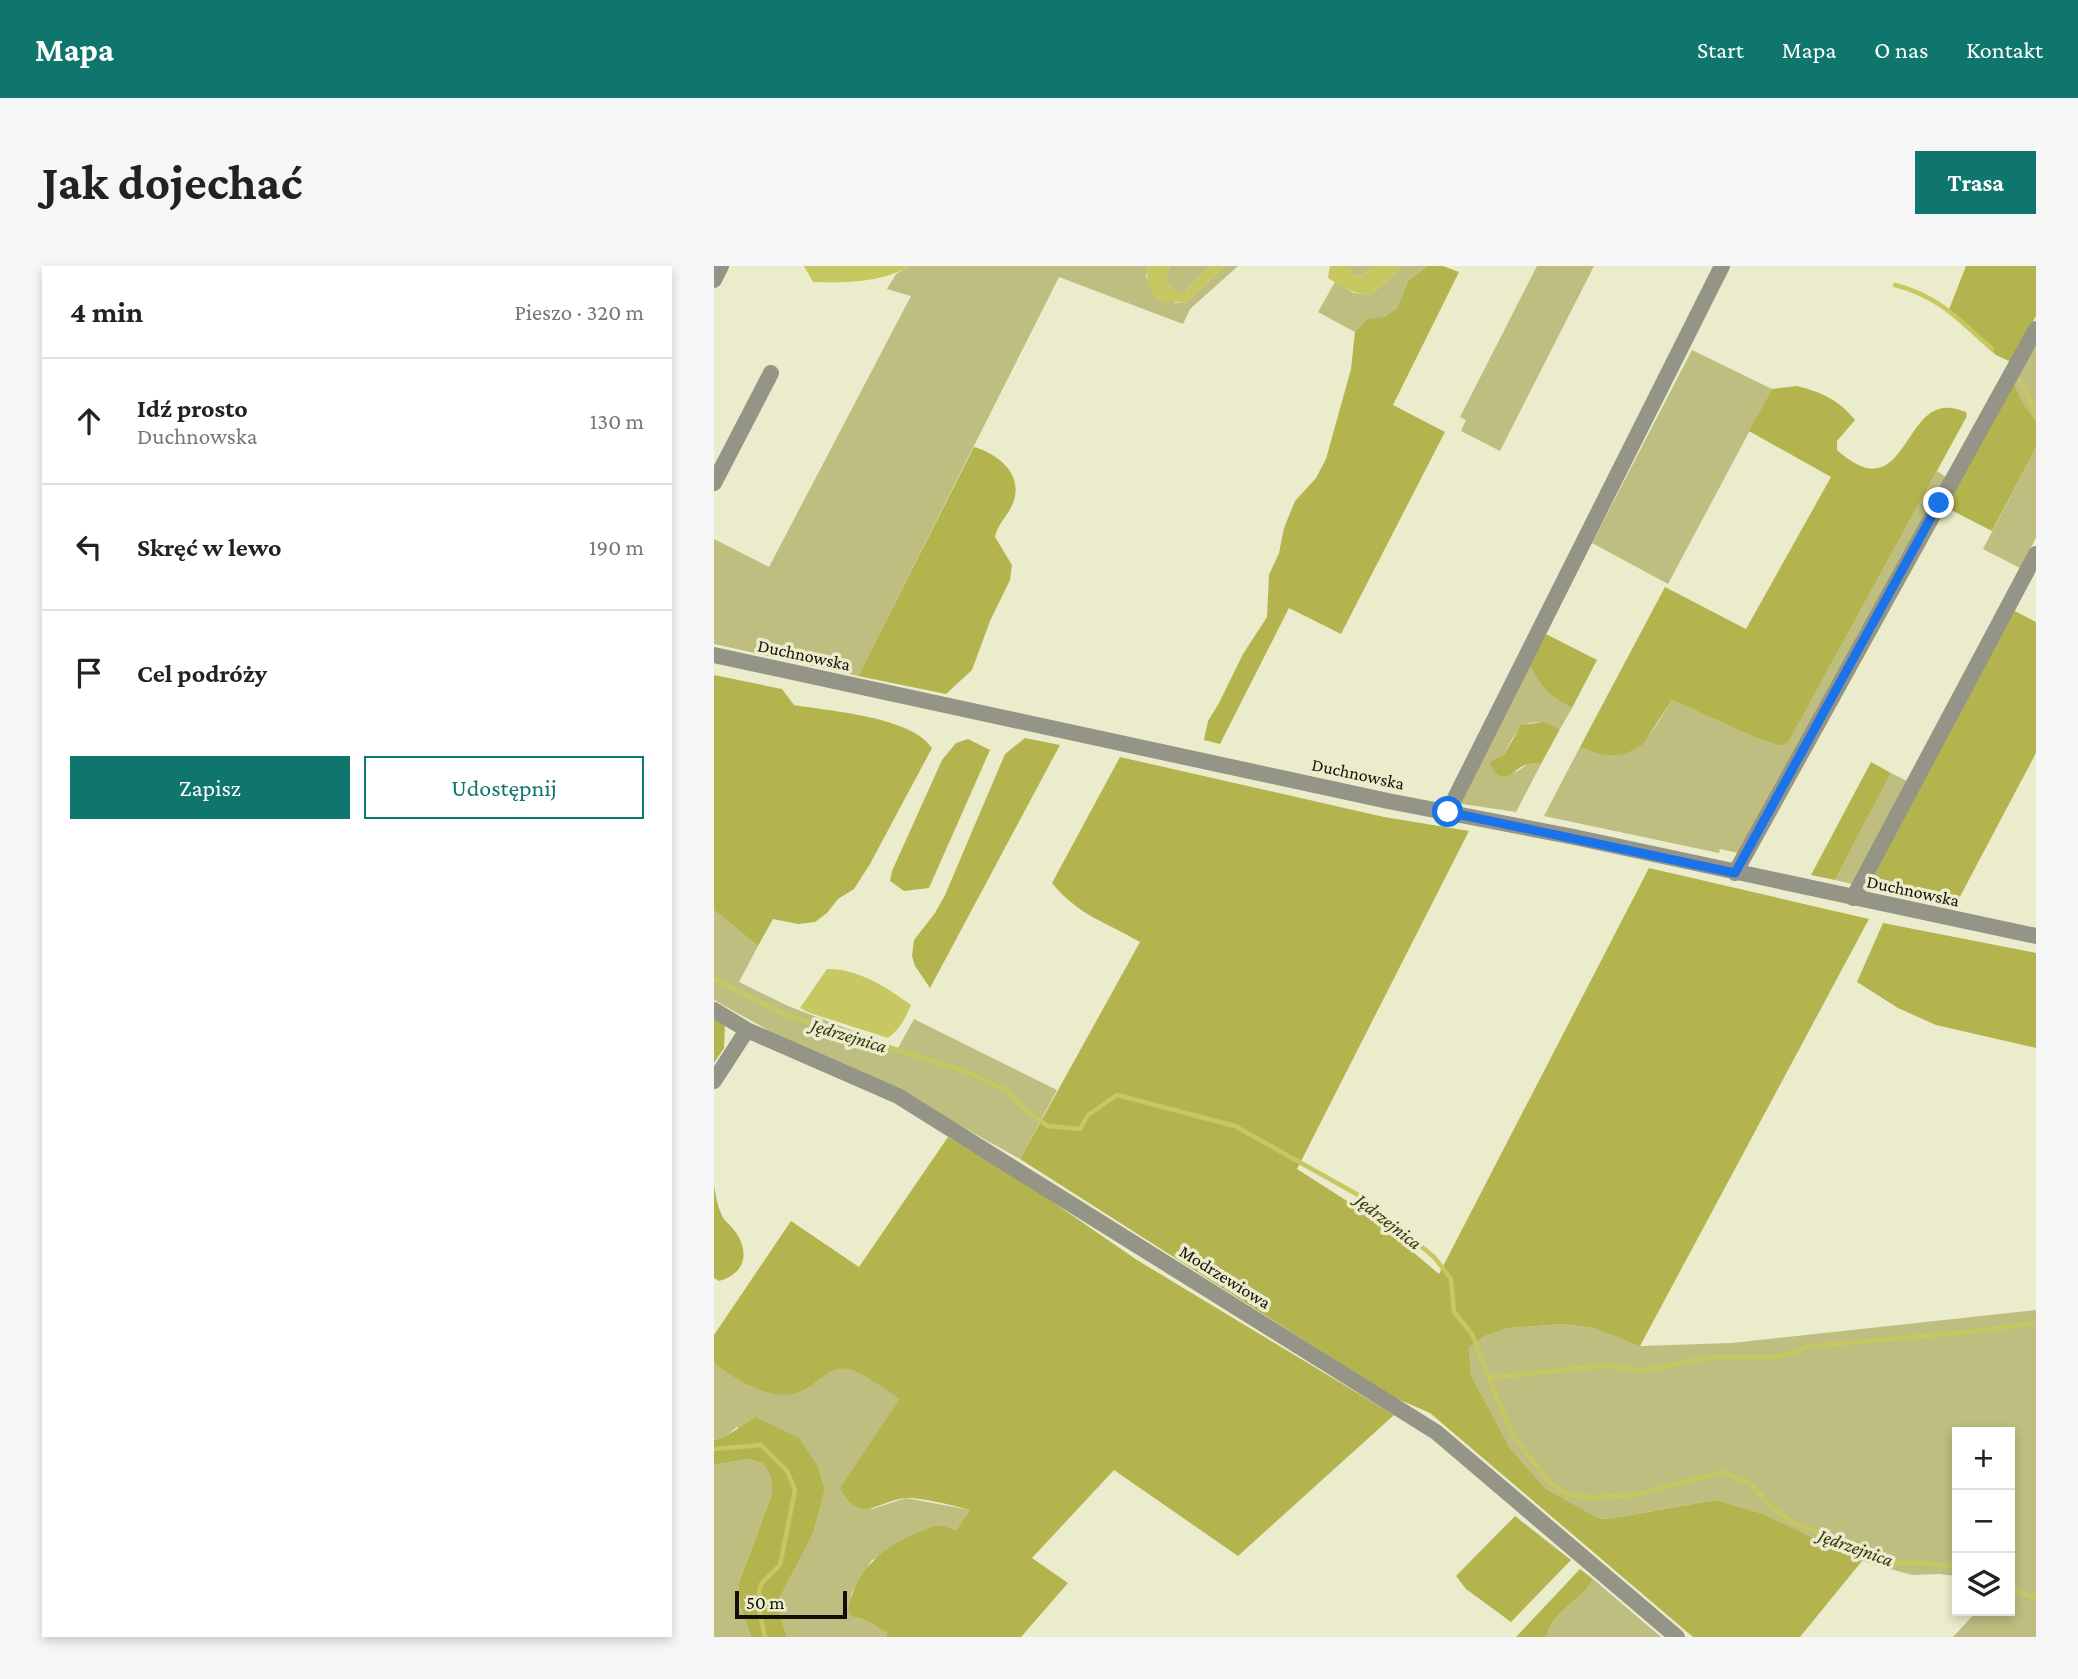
<!DOCTYPE html>
<html lang="pl">
<meta charset="utf-8">
<style>
:root{--surface:#fff;--page:#f6f6f6;--text:#222;--muted:#767676;--line:#e0e0e0;--accent:#0f766e}
body{margin:0;font-family:"Crimson Pro",serif;background:var(--page);color:var(--text)}
.controls{position:absolute;right:21px;bottom:21px;display:grid;overflow:hidden;border-radius:0px;box-shadow:0 4px 10px #0003}
.controls button{width:63px;height:63px;display:grid;place-items:center;padding:0;border:0;border-bottom:2px solid var(--line);background:var(--surface);color:var(--text);font:35px sans-serif}
.scale{position:absolute;left:21px;bottom:18px;width:112px;box-sizing:border-box;padding-left:7px;border:4px solid #101006;border-top:0;font-size:19px;line-height:24px;white-space:nowrap;color:#101006;-webkit-text-stroke:5px #eaeccc;paint-order:stroke}
.stop{position:absolute;width:21px;height:21px;margin:-16px;border:5px solid #1a73e8;border-radius:50%;background:#fff}
.stop.end{background:#1a73e8;border-color:#fff;box-shadow:0 2px 7px #0008}
.list{margin:0;padding:0;list-style:none}
h2{display:flex;justify-content:space-between;align-items:center;height:91px;margin:0;padding:0 28px;font-size:30px}
h2 small{font-size:23px;font-weight:400;color:var(--muted)}
.list li{display:grid;grid-template-columns:46px 1fr auto;gap:21px;align-items:center;box-sizing:border-box;height:126px;padding:0 28px;border-top:2px solid var(--line)}
.list b{display:block;font-size:26px;white-space:nowrap}
.list p{margin:0;font-size:23px;white-space:nowrap;color:var(--muted)}
.list em{font-size:23px;font-style:normal;color:var(--muted)}
.actions{display:flex;gap:14px;padding:21px 28px}
.actions a{flex:1;padding:16px 0;border:2px solid var(--accent);border-radius:0px;text-align:center;font-size:24px;color:var(--accent)}
.actions .main{background:var(--accent);color:#fff}
.icon{flex:none;width:38px;height:38px;fill:none;stroke:currentColor;stroke-width:2;stroke-linecap:round;stroke-linejoin:round}
.map{position:relative;flex:none;width:1322px;height:1371px;overflow:hidden;border-radius:0px}
header{display:flex;align-items:center;gap:42px;box-sizing:border-box;height:98px;padding:0 35px;background:var(--accent);color:#fff}
header strong{font-size:33px}
nav{display:flex;gap:38px;margin-inline-start:auto;font-size:24px}
.intro{display:flex;align-items:center;justify-content:space-between;box-sizing:border-box;height:168px;padding:0 42px}
h1{margin:0;font-size:49px}
.button{padding:18px 32px;border-radius:0px;background:var(--accent);color:#fff;font-size:24px;font-weight:700}
main{display:flex;gap:42px;padding:0 42px}
aside{flex:1;background:var(--surface);border-radius:0px;box-shadow:0 4px 10px #0003}
.map>svg:first-child{display:block}
.green{fill:#bdbe80}
.forest{fill:#b4b44f}
.water{fill:#c8c863}
.lines{fill:none;stroke-linecap:round;stroke-linejoin:round}
.stream{stroke:#c8c863;stroke-width:4.5}
.minor{stroke:#949487;stroke-width:16}
.route{stroke:#1a73e8;stroke-width:9}
.labels{text-anchor:middle;stroke-width:7;stroke-linejoin:round;paint-order:stroke}
.street-label{font-size:18px;fill:#101006;stroke:#eaeccc}
.water-label{font-size:19px;font-style:italic;fill:#353508;stroke:#eaeccc}
</style>
<header>
<strong>Mapa</strong>
<nav><a>Start</a><a>Mapa</a><a>O nas</a><a>Kontakt</a></nav>
</header>
<div class="intro"><h1>Jak dojechać</h1><a class="button">Trasa</a></div>
<main>
<aside>
<h2>4 min<small>Pieszo · 320 m</small></h2>
<ul class="list">
<li><svg class="icon" aria-label="ahead" viewBox="0 0 24 24"><path d="M12 20V5M6 11l6-6 6 6"/></svg><div><b>Idź prosto</b><p>Duchnowska</p></div><em>130 m</em></li>
<li><svg class="icon" aria-label="left" viewBox="0 0 24 24"><path d="M17 20v-9H6M10 6l-5 5 5 5"/></svg><div><b>Skręć w lewo</b></div><em>190 m</em></li>
<li><svg class="icon" aria-label="arrive" viewBox="0 0 24 24"><path d="M6 21V4h12l-3 4 3 4H6"/></svg><div><b>Cel podróży</b></div></li>
</ul>
<div class="actions"><a class="main">Zapisz</a><a>Udostępnij</a></div>
</aside>
<div class="map">
<svg width="1322" height="1371" viewBox="0 0 1322 1371">
<rect width="100%" height="100%" fill="#eaeccc"/>
<path class="green" d="M 196,0 L 434,0 L 432,12 L 461,37 L 472,37 L 511,0 L 524,0 L 476,43 L 469,58 L 345,11 L 144,410 L 0,378 L 0,273 L 55,301 L 197,30 L 173,23 L 182,8 Z
M 455,0 L 496,0 L 471,26 L 462,26 L 452,14 Z
M 634,0 L 660,0 L 649,9 L 640,10 Z
M 688,0 L 713,0 L 694,15 L 683,42 L 670,51 L 653,54 L 641,66 L 604,46 L 621,16 L 640,27 L 657,29 Z
M 823,0 L 880,0 L 786,185 L 747,165 L 752,154 L 746,151 Z
M 1322,77 L 1322,155 L 1311,140 L 1300,118 Z
M 978,84 L 1058,123 L 954,318 L 878,277 Z
M 1322,182 L 1322,272 L 1306,302 L 1269,283 Z
M 1223,205 L 1232,211 L 1024,587 L 1006,583 L 1005,587 L 830,550 L 866,481 C 919,503 933,475 958,434 L 1042,472 L 1066,480 L 1074,477 Z
M 815,399 C 830,424 832,428 858,442 L 846,463 C 811,448 805,458 790,489 L 802,506 L 814,498 L 827,498 L 802,546 L 748,538 L 747,531 Z
M 1177,507 L 1193,515 L 1138,618 L 1121,614 Z
M 0,644 L 44,680 L 25,716 L 74,740 L 184,782 L 200,753 L 343,824 L 306,893 L 167,815 L 61,768 L 0,734 Z
M 1322,1044 L 1322,1371 L 1239,1371 L 1263,1345 L 1296,1345 L 1296,1166 L 1243,1166 L 1243,1310 L 1225,1308 L 1198,1309 L 1148,1295 L 1050,1248 L 1002,1234 L 899,1252 L 888,1253 L 875,1247 L 831,1222 L 796,1182 L 757,1109 L 755,1081 L 771,1070 L 795,1062 L 849,1058 L 880,1062 L 927,1080 L 1018,1077 Z
M 0,1097 C 23,1115 64,1141 93,1123 C 107,1114 117,1099 136,1102 C 144,1104 177,1127 187,1133 L 126,1222 L 158,1243 L 192,1232 L 256,1244 L 242,1264 L 158,1294 L 137,1328 L 139,1351 L 152,1354 L 173,1367 L 171,1371 L 73,1371 L 66,1348 L 65,1333 L 99,1268 L 111,1221 L 104,1200 L 23,1161 L 12,1170 L 0,1174 Z
M 33,1193 L 49,1197 L 57,1211 L 58,1228 L 24,1319 L 26,1339 L 37,1371 L 0,1371 L 0,1199 Z
M 879,1313 L 947,1371 L 833,1371 C 838,1343 867,1337 879,1313 Z"/>
<path class="forest" d="M 713,0 L 729,0 L 745,6 L 679,139 L 731,166 L 627,368 L 575,342 L 506,478 L 490,474 L 494,455 L 505,437 L 529,388 L 553,351 L 555,309 L 565,287 L 570,262 L 581,235 L 602,212 L 612,193 L 637,103 L 641,66 L 653,53 L 670,51 L 683,42 L 694,15 Z
M 1252,0 L 1322,0 L 1322,50 L 1297,96 L 1282,89 L 1234,46 Z
M 1300,118 L 1311,140 L 1322,155 L 1322,182 L 1278,265 L 1231,241 Z
M 1083,120 C 1107,126 1125,134 1141,154 L 1123,175 L 1123,184 C 1185,240 1189,153 1225,143 C 1234,140 1243,143 1252,146 L 1253,150 L 1074,477 L 1066,480 L 1042,472 L 958,434 L 929,478 C 907,494 890,491 866,481 L 951,321 L 1032,363 L 1117,211 L 1035,165 L 1058,123 Z
M 260,181 C 284,188 310,208 299,237 C 294,250 284,257 281,271 L 298,299 L 296,314 L 276,355 L 258,404 L 232,428 L 144,410 Z
M 1297,343 L 1322,356 L 1322,487 L 1241,640 L 1149,621 Z
M 832,368 L 883,394 L 858,442 C 832,428 830,424 815,399 Z
M 0,409 L 68,423 L 80,439 C 116,445 198,451 218,482 L 156,598 L 140,623 L 124,633 L 113,647 L 101,656 L 84,658 L 59,653 L 44,680 L 0,644 Z
M 829,456 L 846,463 L 827,498 C 822,498 815,497 809,500 C 795,507 790,521 776,499 L 779,494 L 790,489 L 807,459 Z
M 311,472 L 346,479 L 216,722 L 201,700 L 198,690 L 200,674 L 221,647 L 231,629 L 291,488 Z
M 254,473 L 276,484 L 215,622 L 190,625 L 176,615 L 178,605 L 228,494 L 242,477 Z
M 406,491 L 670,551 L 755,565 L 583,903 L 655,949 L 725,1008 L 935,602 L 1155,653 L 926,1080 L 880,1062 L 849,1058 L 795,1062 L 771,1070 L 755,1081 L 757,1109 L 796,1182 L 831,1222 L 875,1247 L 888,1253 L 899,1252 L 1002,1234 L 1050,1248 L 1148,1295 L 1086,1371 L 979,1371 L 716,1147 L 679,1131 L 306,893 L 426,676 C 392,656 365,650 338,617 Z
M 1157,496 L 1177,507 L 1121,614 L 1097,609 Z
M 1169,657 L 1322,687 L 1322,782 L 1222,759 L 1184,742 L 1143,716 Z
M 0,751 L 11,758 L 10,782 L 0,797 Z
M 234,871 L 314,919 L 423,994 L 680,1149 L 524,1290 L 400,1204 L 318,1292 L 354,1317 L 307,1371 L 171,1371 L 173,1367 L 152,1354 L 139,1351 L 134,1344 C 141,1305 169,1280 205,1266 C 212,1264 220,1259 226,1260 C 231,1260 237,1263 242,1264 L 256,1244 C 242,1240 205,1231 191,1232 C 163,1235 147,1260 126,1222 L 186,1133 C 177,1127 144,1104 135,1103 C 116,1100 107,1114 93,1123 C 63,1141 23,1115 0,1097 L 0,1069 L 77,955 L 145,1001 Z
M 0,920 C 2,929 3,939 7,947 C 9,955 16,958 20,964 C 37,986 31,1008 5,1015 L 0,1012 Z
M 42,1151 L 85,1172 L 104,1200 L 111,1222 L 99,1268 L 65,1333 L 66,1348 L 73,1371 L 37,1371 L 26,1339 L 24,1319 L 58,1228 L 57,1211 L 49,1197 L 33,1193 L 0,1199 L 0,1174 L 12,1170 Z
M 801,1250 L 857,1294 L 797,1356 L 752,1323 L 742,1310 Z
M 866,1303 L 879,1313 C 867,1337 838,1343 833,1371 L 802,1371 Z"/>
<path class="water" d="M 90,0 L 196,0 C 167,17 131,17 99,16 Z
M 434,0 L 455,0 L 452,14 L 462,26 L 471,26 L 496,0 L 511,0 L 472,37 L 445,35 C 435,23 431,15 434,0 Z
M 616,0 L 634,0 L 640,10 L 649,9 L 660,0 L 688,0 L 657,29 C 641,29 627,20 614,12 Z
M 113,703 C 143,702 174,722 197,739 C 191,753 186,763 174,772 L 96,747 L 86,742 Z"/>
<g class="lines">
<path class="stream" d="M 1181,19 C 1225,30 1246,55 1278,83
M 1306,114 L 1322,148
M 0,713 L 72,749 L 253,806 L 294,825 L 308,842 L 334,860 L 366,863 L 374,849 L 403,829 L 521,860 L 646,930 L 720,991 L 737,1013 L 740,1046 L 758,1068 L 789,1147 L 801,1172 L 835,1216 L 853,1228 L 879,1232 L 925,1228 L 1009,1206 L 1034,1216 L 1061,1244 L 1080,1257 L 1135,1279 L 1184,1297 L 1210,1297 L 1243,1301
M 776,1112 L 894,1099 L 924,1105 L 1000,1091 L 1064,1091 L 1098,1080 L 1255,1066 L 1322,1057
M 0,1183 L 47,1179 L 73,1205 L 81,1224 L 66,1299 L 47,1318 L 43,1335 L 51,1371
M 1296,1323 L 1322,1332"/>
<path class="minor" d="M 0,14 L 7,0
M 0,217 L 57,107
M 0,389 L 674,535 L 860,571 L 1322,670
M 734,546 L 1008,0
M 1021,607 L 1322,63
M 1139,632 L 1322,288
M 0,744 L 33,764 L 184,830 L 722,1166 L 963,1371
M 0,815 L 33,764"/>
</g>
<g class="lines">
<path class="route" d="M 734,546 L 1021,607 L 1225,237"/>
</g>
<g class="labels">
<g class="street-label">
<text transform="translate(90 389) rotate(12)" y="6">Duchnowska</text>
<text transform="translate(644 508) rotate(12)" y="6">Duchnowska</text>
<text transform="translate(1199 625) rotate(12)" y="6">Duchnowska</text>
<text transform="translate(511 1011) rotate(32)" y="6">Modrzewiowa</text>
</g>
<g class="water-label">
<text transform="translate(135 769) rotate(17)" y="7">Jędrzejnica</text>
<text transform="translate(675 955) rotate(38)" y="7">Jędrzejnica</text>
<text transform="translate(1142 1281) rotate(20)" y="7">Jędrzejnica</text>
</g>
</g>
</svg>
<div class="controls">
<button>+</button>
<button>−</button>
<button><svg class="icon" aria-label="layers" viewBox="0 0 24 24"><path d="M12 4l9 5-9 5-9-5zM3 14l9 5 9-5"/></svg></button>
</div>
<div class="scale">50 m</div>
<div class="stop" style="left:734px;top:546px"></div>
<div class="stop end" style="left:1225px;top:237px"></div>
</div>
</main>
